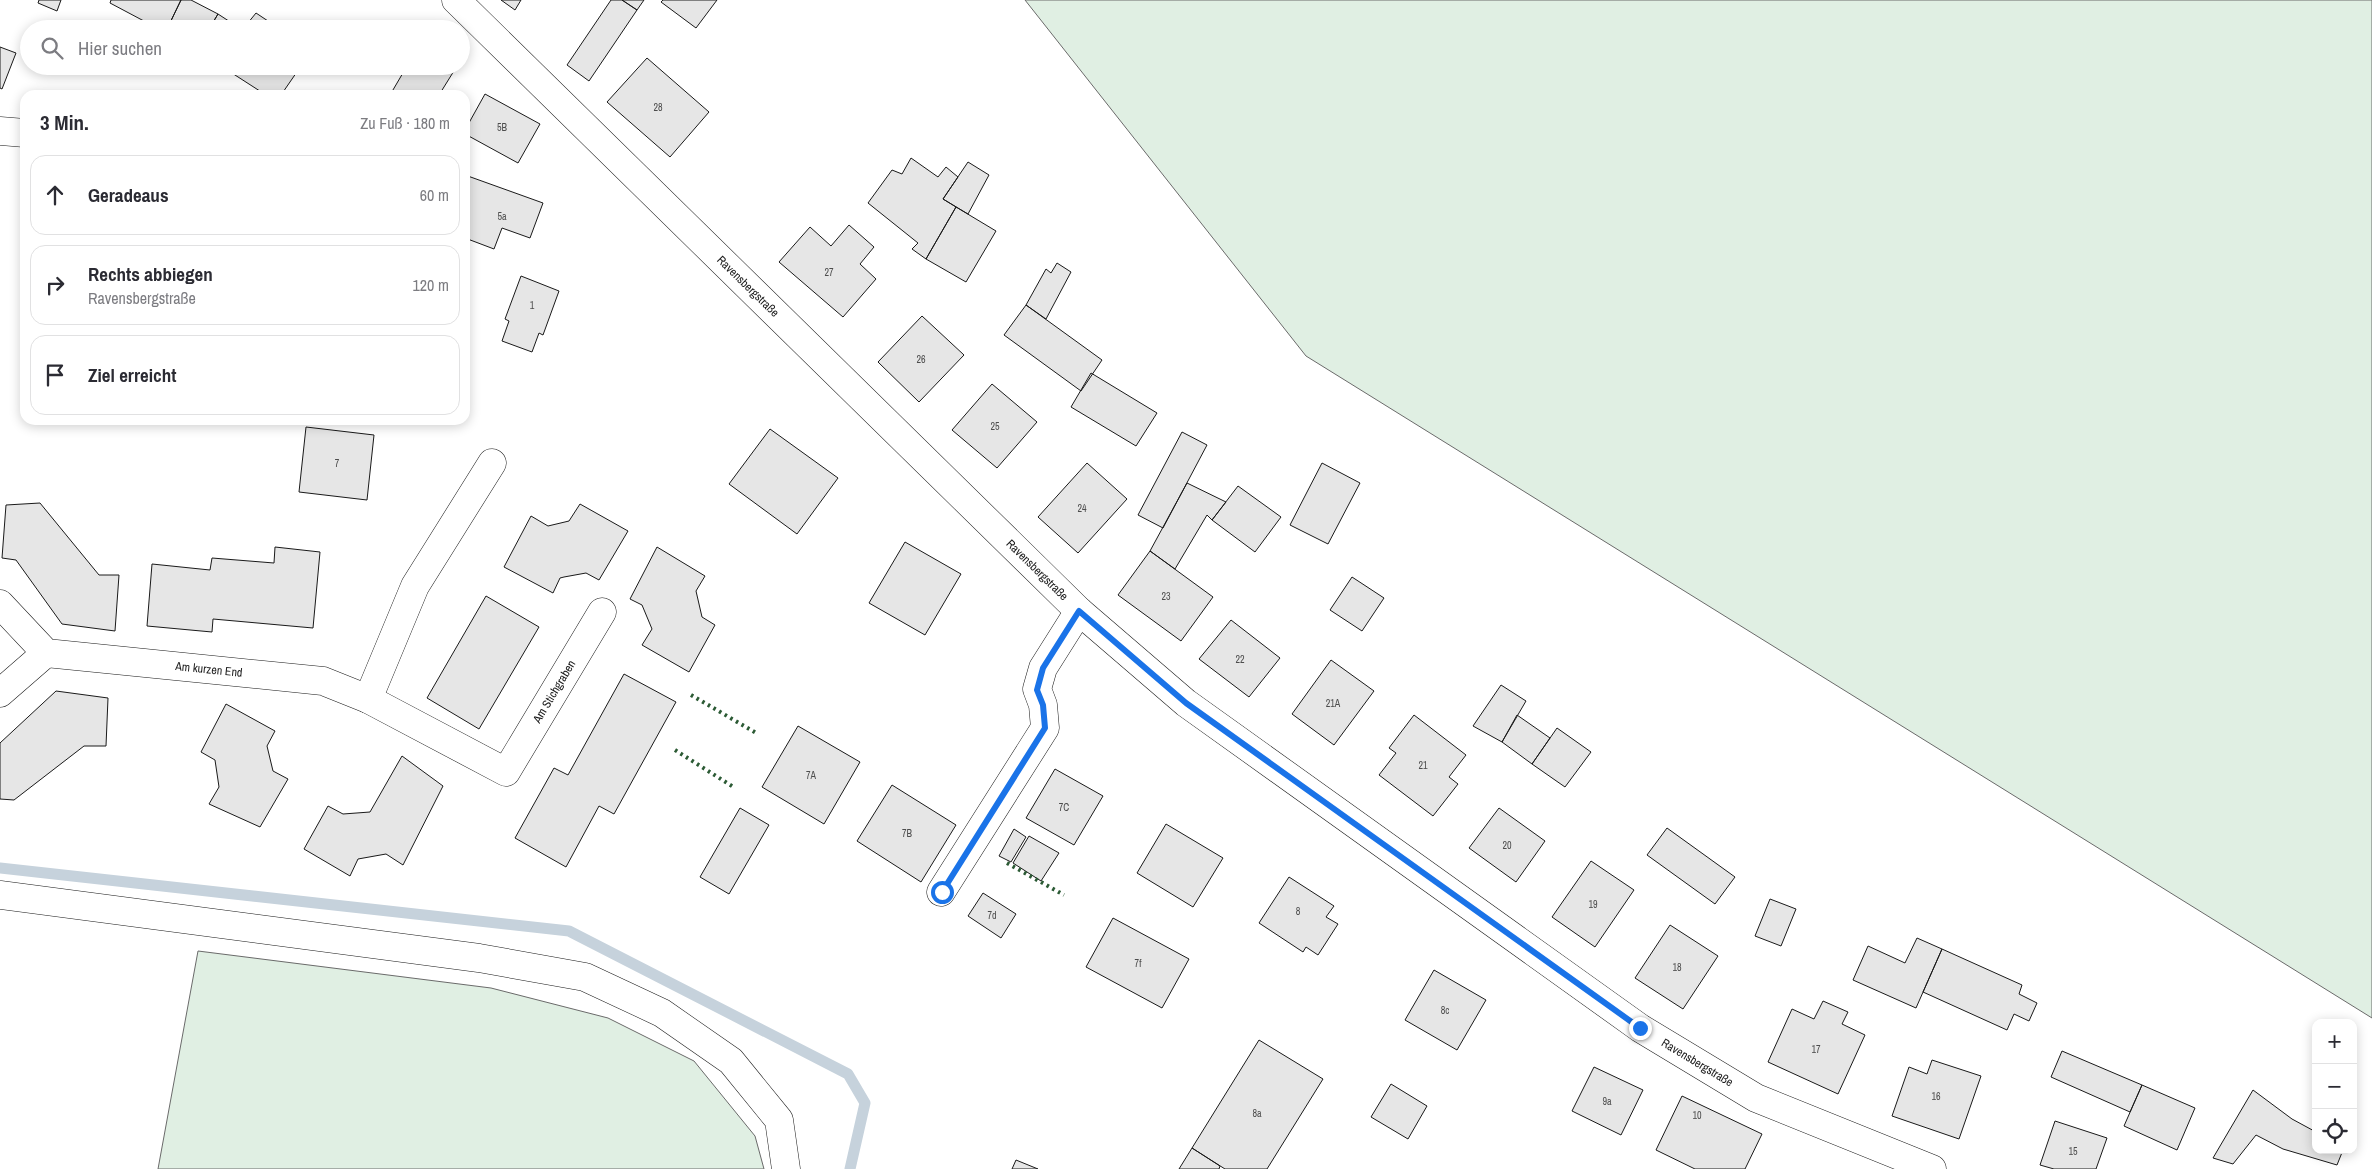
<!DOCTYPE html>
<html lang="de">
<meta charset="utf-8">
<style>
:root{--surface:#fff;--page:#f7f7f7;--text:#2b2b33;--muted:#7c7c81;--line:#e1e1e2}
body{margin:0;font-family:"Archivo Narrow",sans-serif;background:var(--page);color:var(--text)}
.controls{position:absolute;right:15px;bottom:15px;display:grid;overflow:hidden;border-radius:10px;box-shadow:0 2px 12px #0003}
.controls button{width:45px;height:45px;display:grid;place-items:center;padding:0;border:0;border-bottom:1px solid var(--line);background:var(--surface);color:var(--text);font:25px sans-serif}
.stop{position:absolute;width:15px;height:15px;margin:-11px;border:4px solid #1a73e8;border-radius:50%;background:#fff}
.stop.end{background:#1a73e8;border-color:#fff;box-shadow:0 1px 5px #0008}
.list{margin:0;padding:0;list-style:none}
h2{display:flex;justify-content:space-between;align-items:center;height:65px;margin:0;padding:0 20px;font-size:21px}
h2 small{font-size:16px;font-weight:400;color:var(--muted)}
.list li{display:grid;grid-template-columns:32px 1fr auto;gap:15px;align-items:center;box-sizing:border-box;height:80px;margin:0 10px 10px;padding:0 10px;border:1px solid var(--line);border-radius:15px}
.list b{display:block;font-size:19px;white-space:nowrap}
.list p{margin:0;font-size:16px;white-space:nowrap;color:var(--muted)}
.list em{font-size:16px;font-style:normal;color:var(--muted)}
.icon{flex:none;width:28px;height:28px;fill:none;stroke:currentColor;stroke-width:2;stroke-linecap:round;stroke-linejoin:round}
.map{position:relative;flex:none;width:2372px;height:1169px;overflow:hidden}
.search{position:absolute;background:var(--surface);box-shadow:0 2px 12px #0003;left:20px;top:20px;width:450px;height:55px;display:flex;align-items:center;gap:12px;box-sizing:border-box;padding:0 18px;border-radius:28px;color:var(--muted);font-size:19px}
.panel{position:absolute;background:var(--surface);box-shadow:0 2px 12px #0003;left:20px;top:90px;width:450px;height:335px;border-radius:15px}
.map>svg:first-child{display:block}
.green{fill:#e0efe3;stroke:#6a6a6a}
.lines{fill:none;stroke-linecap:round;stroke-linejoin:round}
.stream{stroke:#c6d2dc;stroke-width:11}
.building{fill:#e6e6e6;stroke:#1a1a1a}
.minor-casing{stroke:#1a1a1a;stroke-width:29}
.minor{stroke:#fff;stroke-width:28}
.hedge{stroke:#2b5a34;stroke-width:4;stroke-dasharray:2.5 4;stroke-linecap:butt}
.route{stroke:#1a73e8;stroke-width:6}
.labels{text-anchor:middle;stroke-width:4;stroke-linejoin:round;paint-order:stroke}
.number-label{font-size:10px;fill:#4d4d4d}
.street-label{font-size:12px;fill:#1a1a1a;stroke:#fff}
</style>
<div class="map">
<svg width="2372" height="1169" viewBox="0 0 2372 1169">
<rect width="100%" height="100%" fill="#fff"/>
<path class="green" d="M 1025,0 L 2372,0 L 2372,1018 L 1306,356 Z
M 198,951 L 491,988 L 608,1018 L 694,1061 L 755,1136 L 764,1169 L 158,1169 Z"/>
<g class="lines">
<path class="stream" d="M 0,868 L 569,931 L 848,1074 L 865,1103 L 850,1169"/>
</g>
<path class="building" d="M 39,0 L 61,0 L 57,11 L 38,3 Z
M 111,0 L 181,0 L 167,29 L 159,29 L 110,3 Z
M 181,0 L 191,0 L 218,14 L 209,29 L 167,29 Z
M 501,0 L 521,0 L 515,10 Z
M 611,0 L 622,0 L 637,10 L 589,81 L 567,65 Z
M 622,0 L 644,0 L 637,10 Z
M 663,0 L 717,0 L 696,28 L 661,2 Z
M 256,13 L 280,29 L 243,29 Z
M 218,14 L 241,29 L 209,29 Z
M 0,47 L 16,53 L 2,89 L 0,88 Z
M 647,58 L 709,112 L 670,157 L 607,102 Z
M 221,66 L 301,66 L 281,95 L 266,95 Z
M 407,66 L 457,66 L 439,95 L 390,95 Z
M 485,94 L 540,124 L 518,163 L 465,134 L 465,130 Z
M 911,158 L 938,177 L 946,167 L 958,177 L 943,199 L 956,207 L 926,259 L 912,249 L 918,243 L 868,203 L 892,170 L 902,174 Z
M 968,162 L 989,175 L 968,214 L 943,199 Z
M 465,175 L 543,203 L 530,238 L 502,228 L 494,249 L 465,238 Z
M 956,207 L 996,231 L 966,282 L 926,259 Z
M 849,225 L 874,247 L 860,264 L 876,279 L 843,317 L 779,262 L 810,227 L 831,246 Z
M 1057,263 L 1071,272 L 1046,319 L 1026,305 L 1046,269 L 1051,273 Z
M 521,276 L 559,291 L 543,335 L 539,333 L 532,352 L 502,341 L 509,321 L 505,319 Z
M 1026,305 L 1102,360 L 1081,391 L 1004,335 Z
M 922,316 L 964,355 L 919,402 L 878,362 Z
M 1091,373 L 1157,413 L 1136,446 L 1071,407 Z
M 992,384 L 1037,422 L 997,468 L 952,430 Z
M 306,427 L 374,435 L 367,500 L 299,492 Z
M 770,429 L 838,478 L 797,534 L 729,484 Z
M 1182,432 L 1207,445 L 1163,528 L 1138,515 Z
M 1087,463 L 1127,499 L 1078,553 L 1038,517 Z
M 1322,463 L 1360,483 L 1328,544 L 1290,525 Z
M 1187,483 L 1226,502 L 1212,520 L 1207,515 L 1175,569 L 1150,551 Z
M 1238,486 L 1281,517 L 1255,552 L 1212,520 Z
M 40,503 L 99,575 L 119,575 L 115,631 L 62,624 L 16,560 L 2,558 L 6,505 Z
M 580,504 L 628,531 L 599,580 L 586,573 L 564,577 L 560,578 L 553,593 L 504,567 L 531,516 L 548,526 L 569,521 Z
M 905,542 L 961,574 L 925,635 L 869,603 Z
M 275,547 L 320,552 L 313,628 L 213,619 L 212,632 L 147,626 L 152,564 L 210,570 L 212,558 L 274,563 Z
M 657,547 L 705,576 L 696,591 L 702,617 L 715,625 L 689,672 L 642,645 L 652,629 L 642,605 L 630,599 Z
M 1150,551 L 1213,597 L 1181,641 L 1118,595 Z
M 1352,577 L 1384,598 L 1362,631 L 1330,610 Z
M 486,596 L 539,627 L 479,729 L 427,698 Z
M 1231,620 L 1280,658 L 1249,697 L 1199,659 Z
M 1331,660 L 1374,691 L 1334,745 L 1292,714 Z
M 624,674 L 676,702 L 614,814 L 599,806 L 566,867 L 515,838 L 554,768 L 568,775 Z
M 1501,685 L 1526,701 L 1502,742 L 1473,726 Z
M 56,691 L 108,698 L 106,746 L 84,746 L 14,800 L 0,799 L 0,743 Z
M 226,704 L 275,731 L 267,746 L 273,771 L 288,779 L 260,827 L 209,804 L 219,787 L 215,760 L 201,752 Z
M 1414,715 L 1466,755 L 1449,777 L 1458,784 L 1433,816 L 1379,775 L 1396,753 L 1389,748 Z
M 1517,715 L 1550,738 L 1532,764 L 1502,742 Z
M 798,726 L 860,762 L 824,824 L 762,787 Z
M 1557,728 L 1591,752 L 1565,787 L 1532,764 Z
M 402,756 L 443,786 L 403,865 L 386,854 L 358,859 L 350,876 L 304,849 L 328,806 L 343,814 L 370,812 Z
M 1055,769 L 1103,796 L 1074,845 L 1026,818 Z
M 892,785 L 956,825 L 921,882 L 857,841 Z
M 740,808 L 769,825 L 729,894 L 700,877 Z
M 1499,808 L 1545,841 L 1516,882 L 1469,848 Z
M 1166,824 L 1223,858 L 1193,907 L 1137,873 Z
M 1667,828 L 1735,877 L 1715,904 L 1647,855 Z
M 1014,829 L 1026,837 L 1011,862 L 999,856 Z
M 1029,836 L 1059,853 L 1041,881 L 1013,863 Z
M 1591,861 L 1634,890 L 1595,947 L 1552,917 Z
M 1289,877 L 1334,906 L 1326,917 L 1338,924 L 1318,955 L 1306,947 L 1303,952 L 1259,923 Z
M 983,893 L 1016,914 L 1001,938 L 968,916 Z
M 1770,899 L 1796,909 L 1781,946 L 1755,936 Z
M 1113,918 L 1189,959 L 1162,1008 L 1086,967 Z
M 1670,925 L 1718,956 L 1683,1009 L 1635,978 Z
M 1917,938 L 1942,949 L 1916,1008 L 1853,980 L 1868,946 L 1905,963 Z
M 1942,949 L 2022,985 L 2019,994 L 2037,1003 L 2029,1021 L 2014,1014 L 2007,1030 L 1923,992 Z
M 1434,970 L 1486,1000 L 1457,1050 L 1405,1020 Z
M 1823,1001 L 1848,1012 L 1842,1024 L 1865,1035 L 1838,1094 L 1768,1062 L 1792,1009 L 1814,1019 Z
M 1259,1040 L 1323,1079 L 1267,1169 L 1225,1169 L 1192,1148 Z
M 2062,1051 L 2142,1085 L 2130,1112 L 2051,1077 Z
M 1932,1060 L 1981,1076 L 1959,1139 L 1892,1116 L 1909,1067 L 1927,1074 Z
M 1594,1067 L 1643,1090 L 1621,1135 L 1572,1111 Z
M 1391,1084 L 1427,1106 L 1408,1139 L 1371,1117 Z
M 2142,1085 L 2195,1108 L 2177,1150 L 2124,1126 Z
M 2253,1090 L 2292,1119 L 2316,1132 L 2316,1150 L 2343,1150 L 2337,1165 L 2283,1149 L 2256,1135 L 2233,1164 L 2213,1158 Z
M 1682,1096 L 1762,1134 L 1745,1169 L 1695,1169 L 1656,1150 Z
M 2055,1121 L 2107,1138 L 2096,1169 L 2054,1169 L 2040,1165 Z
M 1192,1148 L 1220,1166 L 1219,1169 L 1179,1169 Z
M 1016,1160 L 1038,1169 L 1012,1169 Z"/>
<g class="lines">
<defs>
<g id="minor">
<path id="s1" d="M 456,0 L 1079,611 L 1186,703 L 1640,1028 L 1756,1098 L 1932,1169"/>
<path d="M 0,131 L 25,133"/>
<path id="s2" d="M 0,604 L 46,653 L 323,681 L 368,699 L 506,772 L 602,612"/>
<path d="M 0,693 L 46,653"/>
<path d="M 368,699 L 415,586 L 492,463"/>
<path d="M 941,892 L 1045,728 L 1043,705 L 1037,689 L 1043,668 L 1079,611"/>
<path d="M 0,895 L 479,958 L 585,977 L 662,1013 L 731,1061 L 779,1120 L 786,1169"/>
</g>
</defs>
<use href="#minor" class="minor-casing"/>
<use href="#minor" class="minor"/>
<path class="hedge" d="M 691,695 L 758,734
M 675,750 L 735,788
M 1007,863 L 1064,895"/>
</g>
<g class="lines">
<path class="route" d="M 942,892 L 1045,728 L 1043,705 L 1037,690 L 1043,668 L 1079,611 L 1186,703 L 1640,1028"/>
</g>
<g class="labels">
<g class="number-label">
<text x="658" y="111">28</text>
<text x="502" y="131">5B</text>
<text x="502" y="220">5a</text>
<text x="829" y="276">27</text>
<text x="532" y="309">1</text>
<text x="921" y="363">26</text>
<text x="995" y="430">25</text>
<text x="337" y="467">7</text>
<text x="1082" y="512">24</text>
<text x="1166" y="600">23</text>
<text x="1240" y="663">22</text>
<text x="1333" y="707">21A</text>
<text x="1423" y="769">21</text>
<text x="811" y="779">7A</text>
<text x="1064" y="811">7C</text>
<text x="907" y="837">7B</text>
<text x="1507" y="849">20</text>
<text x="1593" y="908">19</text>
<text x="1298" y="915">8</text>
<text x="992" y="919">7d</text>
<text x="1138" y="967">7f</text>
<text x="1677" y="971">18</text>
<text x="1445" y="1014">8c</text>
<text x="1816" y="1053">17</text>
<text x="1936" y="1100">16</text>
<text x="1607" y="1105">9a</text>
<text x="1257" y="1117">8a</text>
<text x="1697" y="1119">10</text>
<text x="2073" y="1155">15</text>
</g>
<g class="street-label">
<text dy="4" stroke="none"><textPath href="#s1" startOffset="409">Ravensbergstraße</textPath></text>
<text dy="4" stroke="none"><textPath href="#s1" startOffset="814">Ravensbergstraße</textPath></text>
<text dy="4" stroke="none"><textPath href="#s2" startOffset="231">Am kurzen End</textPath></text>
<text dy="4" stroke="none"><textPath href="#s2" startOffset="644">Am Stichgraben</textPath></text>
<text dy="4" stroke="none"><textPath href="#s1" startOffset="1639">Ravensbergstraße</textPath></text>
</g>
</g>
</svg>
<div class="controls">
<button>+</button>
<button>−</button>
<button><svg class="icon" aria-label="locate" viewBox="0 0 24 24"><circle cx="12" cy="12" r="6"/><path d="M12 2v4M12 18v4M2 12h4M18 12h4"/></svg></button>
</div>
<div class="stop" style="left:942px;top:892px"></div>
<div class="stop end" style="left:1640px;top:1028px"></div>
<div class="search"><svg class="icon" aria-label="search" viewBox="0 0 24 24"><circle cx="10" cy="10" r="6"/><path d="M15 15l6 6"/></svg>Hier suchen</div>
<section class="panel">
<h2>3 Min.<small>Zu Fuß · 180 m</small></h2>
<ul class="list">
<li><svg class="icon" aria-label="ahead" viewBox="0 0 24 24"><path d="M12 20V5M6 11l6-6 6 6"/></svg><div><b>Geradeaus</b></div><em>60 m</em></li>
<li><svg class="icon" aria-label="right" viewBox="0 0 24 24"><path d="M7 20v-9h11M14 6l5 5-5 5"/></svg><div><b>Rechts abbiegen</b><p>Ravensbergstraße</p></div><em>120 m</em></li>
<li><svg class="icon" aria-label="arrive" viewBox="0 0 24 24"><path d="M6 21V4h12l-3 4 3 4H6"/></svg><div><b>Ziel erreicht</b></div></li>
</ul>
</section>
</div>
